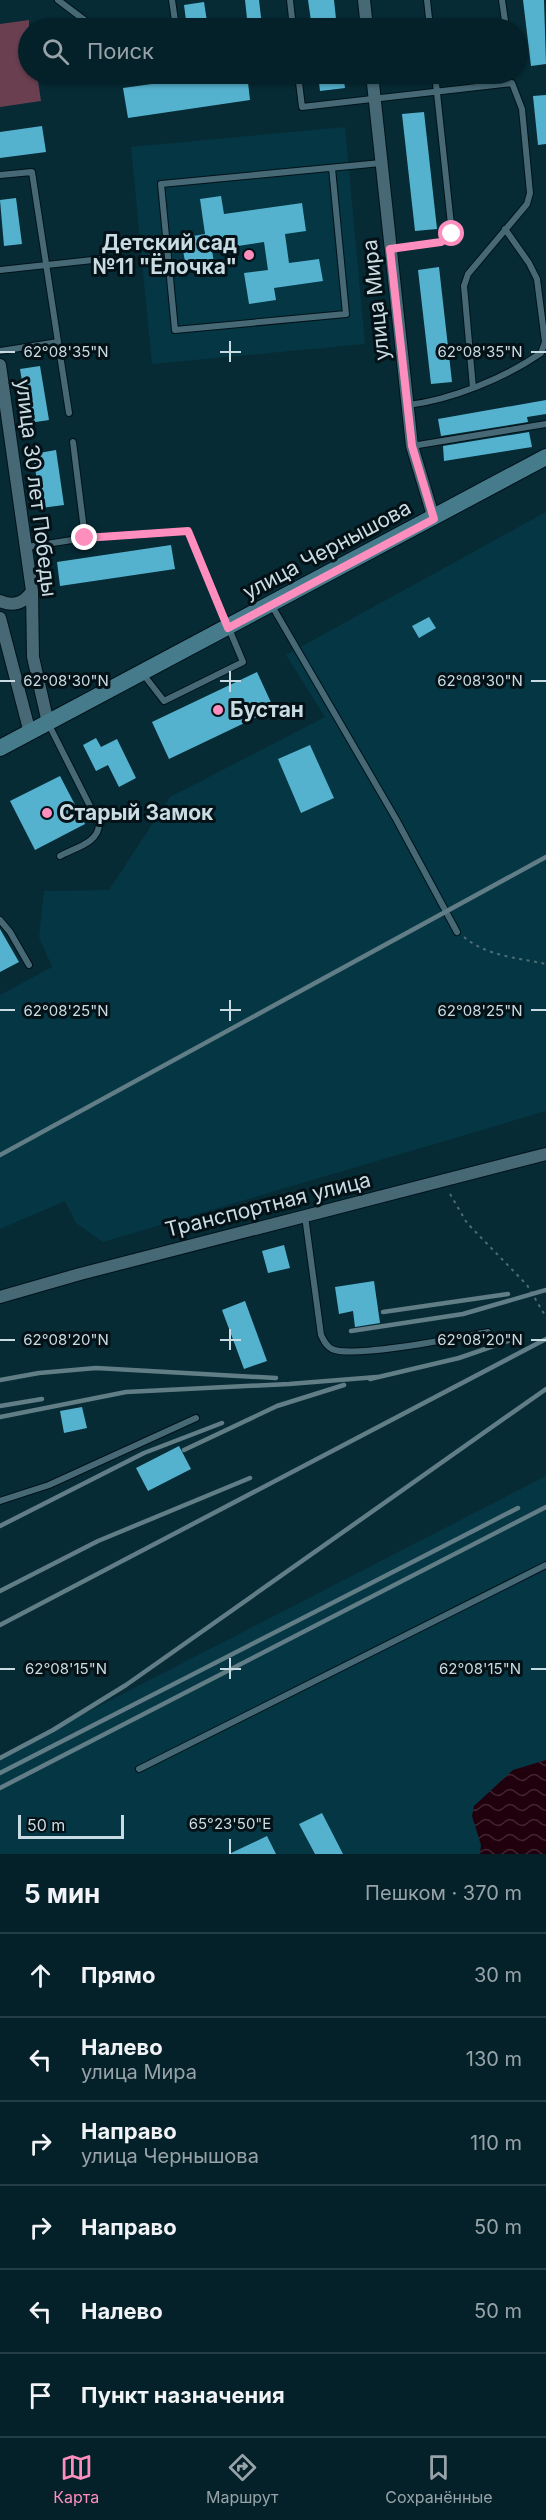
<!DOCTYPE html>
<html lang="ru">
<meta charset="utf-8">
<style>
:root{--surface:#042028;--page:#0d2830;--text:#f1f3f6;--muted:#97a3a8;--line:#253e45;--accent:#fe8ebd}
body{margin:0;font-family:Inter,sans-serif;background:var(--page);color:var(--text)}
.scale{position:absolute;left:18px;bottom:15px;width:106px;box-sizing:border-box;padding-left:6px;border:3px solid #cadce3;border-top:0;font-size:16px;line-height:21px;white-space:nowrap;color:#cadce3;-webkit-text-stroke:4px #041116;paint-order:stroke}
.stop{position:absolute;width:18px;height:18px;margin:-14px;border:4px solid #fe8ebd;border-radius:50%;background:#fff}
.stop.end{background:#fe8ebd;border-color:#fff;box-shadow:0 2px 6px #0008}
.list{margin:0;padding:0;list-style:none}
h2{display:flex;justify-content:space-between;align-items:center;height:78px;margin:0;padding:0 24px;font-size:26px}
h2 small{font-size:20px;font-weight:400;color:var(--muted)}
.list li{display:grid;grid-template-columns:39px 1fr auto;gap:18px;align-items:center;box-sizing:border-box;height:84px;padding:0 24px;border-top:2px solid var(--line)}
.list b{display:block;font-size:22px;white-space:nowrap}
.list p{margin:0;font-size:20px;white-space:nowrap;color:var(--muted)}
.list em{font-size:20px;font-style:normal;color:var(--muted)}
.icon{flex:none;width:33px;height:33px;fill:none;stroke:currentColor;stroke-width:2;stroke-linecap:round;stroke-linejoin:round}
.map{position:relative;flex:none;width:546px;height:1854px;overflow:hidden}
.search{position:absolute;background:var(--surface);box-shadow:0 2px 4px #0004;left:18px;right:18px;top:18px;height:66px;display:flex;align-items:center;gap:15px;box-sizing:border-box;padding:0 21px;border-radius:33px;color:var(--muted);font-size:22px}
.sheet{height:582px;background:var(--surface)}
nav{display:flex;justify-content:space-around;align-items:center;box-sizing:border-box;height:84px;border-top:2px solid var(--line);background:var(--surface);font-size:16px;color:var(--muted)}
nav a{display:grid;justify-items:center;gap:3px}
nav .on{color:var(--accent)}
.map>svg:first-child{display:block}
.built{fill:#053643}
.green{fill:#6a4051}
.water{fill:url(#water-waves)}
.building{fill:#55b2ce}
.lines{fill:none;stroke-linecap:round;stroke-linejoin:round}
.service-casing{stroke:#001219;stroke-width:8}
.minor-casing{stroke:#001219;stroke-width:14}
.secondary-casing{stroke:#001219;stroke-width:18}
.path{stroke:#4e6c75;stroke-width:2;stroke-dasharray:3 4.5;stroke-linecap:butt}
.service{stroke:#466975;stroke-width:6}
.minor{stroke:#466975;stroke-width:12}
.secondary{stroke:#467b8c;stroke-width:16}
.rail{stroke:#617d86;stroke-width:4.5}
.route{stroke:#fe8ebd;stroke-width:8}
.ticks{fill:none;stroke:#cadce3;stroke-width:2}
.poi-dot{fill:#fe8ebd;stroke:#041116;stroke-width:2}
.labels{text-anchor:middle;stroke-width:6;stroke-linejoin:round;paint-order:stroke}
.poi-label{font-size:21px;font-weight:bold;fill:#cadce3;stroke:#041116;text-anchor:start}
.street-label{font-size:21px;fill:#cadce3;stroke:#041116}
.ticks-label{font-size:15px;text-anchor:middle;fill:#cadce3;stroke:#041116;stroke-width:6;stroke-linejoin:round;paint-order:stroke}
</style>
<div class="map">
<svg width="546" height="1854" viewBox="0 0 546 1854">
<defs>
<pattern id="water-waves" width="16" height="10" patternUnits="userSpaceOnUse" patternTransform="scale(1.5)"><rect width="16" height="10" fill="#21000e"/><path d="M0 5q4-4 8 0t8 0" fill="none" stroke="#402531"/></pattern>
</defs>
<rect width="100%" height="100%" fill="#062b35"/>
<path class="built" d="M 345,127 L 365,344 L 152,364 L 131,147 Z
M 546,512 L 546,1111 L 103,1242 L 76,1223 L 65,1201 L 0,1229 L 0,995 L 52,967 L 39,937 L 44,891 L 109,890 L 170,797 L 325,717 L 286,655 Z
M 546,1476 L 546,1854 L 0,1854 L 0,1757 Z"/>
<path class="green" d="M 29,20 L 28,74 L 37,74 L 41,101 L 0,107 L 0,24 Z"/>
<path class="water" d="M 546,1760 L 546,1854 L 480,1854 L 481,1845 L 472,1816 L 474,1806 L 513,1770 Z"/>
<path class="building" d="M 245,0 L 259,0 L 262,26 L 248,28 Z
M 308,0 L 334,0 L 337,28 L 312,28 Z
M 523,0 L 544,0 L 546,64 L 531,66 Z
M 204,2 L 208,28 L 187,28 L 184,5 Z
M 223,74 L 247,74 L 250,100 L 128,118 L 123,88 Z
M 318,74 L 343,74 L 345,88 L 320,91 Z
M 546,95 L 546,144 L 538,145 L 533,96 Z
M 424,112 L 437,229 L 415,231 L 402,114 Z
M 42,126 L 46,152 L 0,158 L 0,132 Z
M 221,196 L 224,214 L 302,203 L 306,231 L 285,234 L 289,263 L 319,259 L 323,281 L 274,288 L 276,300 L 249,304 L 244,273 L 268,270 L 264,242 L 212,250 L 214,263 L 186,268 L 181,238 L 205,234 L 200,199 Z
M 16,198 L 22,244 L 4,246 L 0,200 Z
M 439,267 L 452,382 L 431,384 L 418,270 Z
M 40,366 L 49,420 L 29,423 L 20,369 Z
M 546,400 L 546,414 L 527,417 L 528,422 L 441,436 L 438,419 Z
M 529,432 L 532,447 L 444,461 L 443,446 Z
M 56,450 L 64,505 L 41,508 L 33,454 Z
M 171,545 L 175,569 L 60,586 L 57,562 Z
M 429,617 L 436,628 L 419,638 L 412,626 Z
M 257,672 L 274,709 L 169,759 L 152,722 Z
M 96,738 L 101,747 L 117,739 L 136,778 L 119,787 L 108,765 L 96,771 L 83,745 Z
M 310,745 L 334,798 L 301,813 L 278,759 Z
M 60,776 L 85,824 L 35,850 L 10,801 Z
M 0,929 L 19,962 L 0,972 Z
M 284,1245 L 290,1268 L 268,1273 L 262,1251 Z
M 374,1281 L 380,1323 L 355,1327 L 353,1311 L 339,1314 L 335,1287 Z
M 245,1301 L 267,1361 L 244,1369 L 222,1310 Z
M 82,1407 L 87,1428 L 64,1433 L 60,1411 Z
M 179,1446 L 191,1469 L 148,1491 L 136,1468 Z
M 322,1813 L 343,1854 L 315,1854 L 299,1824 Z
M 267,1836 L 276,1854 L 229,1854 Z"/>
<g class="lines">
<defs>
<path id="service" d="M 58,0 L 95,28
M 172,0 L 176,28
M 290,0 L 293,28
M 427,0 L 430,28
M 502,0 L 506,28
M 298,74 L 302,107 L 512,83 L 522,109 L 530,193 L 527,204 L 468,274 L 464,286 L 473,388
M 332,168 L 346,314 L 175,330 L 161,184 L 381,163
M 0,175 L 32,172 L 58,342
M 391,249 L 441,242 L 452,234 L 435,74
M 0,270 L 102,259
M 0,351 L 58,342 L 69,413
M 408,405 C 451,400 505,378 541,353 L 545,342 L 537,279 L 529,263 L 505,229
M 73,442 L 85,538
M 412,446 L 546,424
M 27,547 L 85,538 L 188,531 L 243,662 L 164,701 L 143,674
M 272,606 L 396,819 L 457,932
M 48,723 L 99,824 C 99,843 74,848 60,856
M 0,920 L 10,932 L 29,965
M 305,1216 L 321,1335 C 324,1341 326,1346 332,1349 C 353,1359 460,1337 488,1332
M 0,1501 L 49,1485 L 196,1418
M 139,1769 L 546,1565"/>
<path id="minor" d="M 364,0 L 367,28
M 372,74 L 412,446 L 434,519
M 0,365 L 32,591 L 33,657 L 48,723
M 0,601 C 14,607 24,603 32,591
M 0,618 L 30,733
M 0,1297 L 80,1274 L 546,1154"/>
<path id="secondary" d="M 0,748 L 546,457"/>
</defs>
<use href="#service" class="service-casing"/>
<use href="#minor" class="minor-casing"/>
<use href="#secondary" class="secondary-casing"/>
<path class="path" d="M 464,937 C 486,956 519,958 546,964
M 450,1194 L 467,1223 L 527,1285 L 546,1317"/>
<use href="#service" class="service"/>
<use href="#minor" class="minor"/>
<use href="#secondary" class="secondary"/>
<path class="rail" d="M 0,1155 L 546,857
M 383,1312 L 508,1294
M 351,1331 L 463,1314 L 546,1290
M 370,1379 L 459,1358 L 517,1338
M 0,1380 L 39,1373 L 96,1368 L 276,1378
M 0,1406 L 42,1399
M 0,1417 L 126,1392 L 289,1384 L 377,1377
M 184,1450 L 277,1406 L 344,1385
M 0,1526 L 144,1453 L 222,1423
M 0,1591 L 98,1541 L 250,1478
M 0,1625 L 546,1339
M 0,1758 L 53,1730 L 126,1685 L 546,1389
M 0,1773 L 518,1508
M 0,1788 L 546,1507"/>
</g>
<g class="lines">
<path class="route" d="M 85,538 L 188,531 L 228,628 L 434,519 L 412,446 L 390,249 L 441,242 L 452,234"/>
</g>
<path class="ticks" d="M 230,341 L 230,362M 0,352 L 15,352M 220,352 L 241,352M 531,352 L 546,352M 230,671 L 230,692M 0,681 L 15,681M 220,681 L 241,681M 531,681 L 546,681M 230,1000 L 230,1021M 0,1010 L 15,1010M 220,1010 L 241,1010M 531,1010 L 546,1010M 230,1329 L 230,1350M 0,1340 L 15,1340M 220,1340 L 241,1340M 531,1340 L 546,1340M 230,1658 L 230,1679M 0,1669 L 15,1669M 220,1669 L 241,1669M 531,1669 L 546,1669M 230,1839 L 230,1854"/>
<g class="poi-dot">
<circle cx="249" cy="255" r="6"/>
<circle cx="218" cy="710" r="6"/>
<circle cx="47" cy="813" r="6"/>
</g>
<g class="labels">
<g class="poi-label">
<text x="237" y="250" text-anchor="end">Детский сад<tspan x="237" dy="24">№11 "Ёлочка"</tspan></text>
<text x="230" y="717">Бустан</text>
<text x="59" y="820">Старый Замок</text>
</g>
<g class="street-label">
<text transform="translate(376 300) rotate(-96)" y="7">улица Мира</text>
<text transform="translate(36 488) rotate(83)" y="7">улица 30 лет Победы</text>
<text transform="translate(327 550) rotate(-28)" y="7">улица Чернышова</text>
<text transform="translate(268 1205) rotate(-14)" y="7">Транспортная улица</text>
</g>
</g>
<g class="ticks-label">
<text x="66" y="357">62°08'35"N</text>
<text x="480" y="357">62°08'35"N</text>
<text x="66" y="686">62°08'30"N</text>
<text x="480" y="686">62°08'30"N</text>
<text x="66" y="1016">62°08'25"N</text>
<text x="480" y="1016">62°08'25"N</text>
<text x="66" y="1345">62°08'20"N</text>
<text x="480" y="1345">62°08'20"N</text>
<text x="66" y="1674">62°08'15"N</text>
<text x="480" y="1674">62°08'15"N</text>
<text x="230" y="1829">65°23'50"E</text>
</g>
</svg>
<div class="scale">50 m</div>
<div class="stop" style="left:452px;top:234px"></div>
<div class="stop end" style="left:85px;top:538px"></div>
<div class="search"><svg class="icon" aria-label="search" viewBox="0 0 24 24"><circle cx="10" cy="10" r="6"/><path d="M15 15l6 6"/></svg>Поиск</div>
</div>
<section class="sheet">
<h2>5 мин<small>Пешком · 370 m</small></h2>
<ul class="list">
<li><svg class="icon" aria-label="ahead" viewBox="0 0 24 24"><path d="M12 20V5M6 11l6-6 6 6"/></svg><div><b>Прямо</b></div><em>30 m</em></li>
<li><svg class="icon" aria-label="left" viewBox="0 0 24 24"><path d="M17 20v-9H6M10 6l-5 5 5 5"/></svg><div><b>Налево</b><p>улица Мира</p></div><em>130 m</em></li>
<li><svg class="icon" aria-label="right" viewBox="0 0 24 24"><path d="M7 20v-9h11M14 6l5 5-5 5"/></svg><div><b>Направо</b><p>улица Чернышова</p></div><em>110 m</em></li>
<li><svg class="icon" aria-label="right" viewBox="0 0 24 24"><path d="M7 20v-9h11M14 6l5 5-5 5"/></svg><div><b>Направо</b></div><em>50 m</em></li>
<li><svg class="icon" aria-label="left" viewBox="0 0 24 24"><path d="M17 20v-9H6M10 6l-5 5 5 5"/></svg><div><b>Налево</b></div><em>50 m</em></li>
<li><svg class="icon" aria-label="arrive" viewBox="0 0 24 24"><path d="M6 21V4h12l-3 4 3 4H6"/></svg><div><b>Пункт назначения</b></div></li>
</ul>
</section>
<nav>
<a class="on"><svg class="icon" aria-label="map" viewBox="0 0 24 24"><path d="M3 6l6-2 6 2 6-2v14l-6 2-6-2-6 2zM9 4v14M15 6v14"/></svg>Карта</a>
<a><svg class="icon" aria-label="directions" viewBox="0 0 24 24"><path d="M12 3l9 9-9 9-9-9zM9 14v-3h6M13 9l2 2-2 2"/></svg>Маршрут</a>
<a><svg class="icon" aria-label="saved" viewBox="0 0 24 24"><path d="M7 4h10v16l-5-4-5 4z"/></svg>Сохранённые</a>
</nav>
